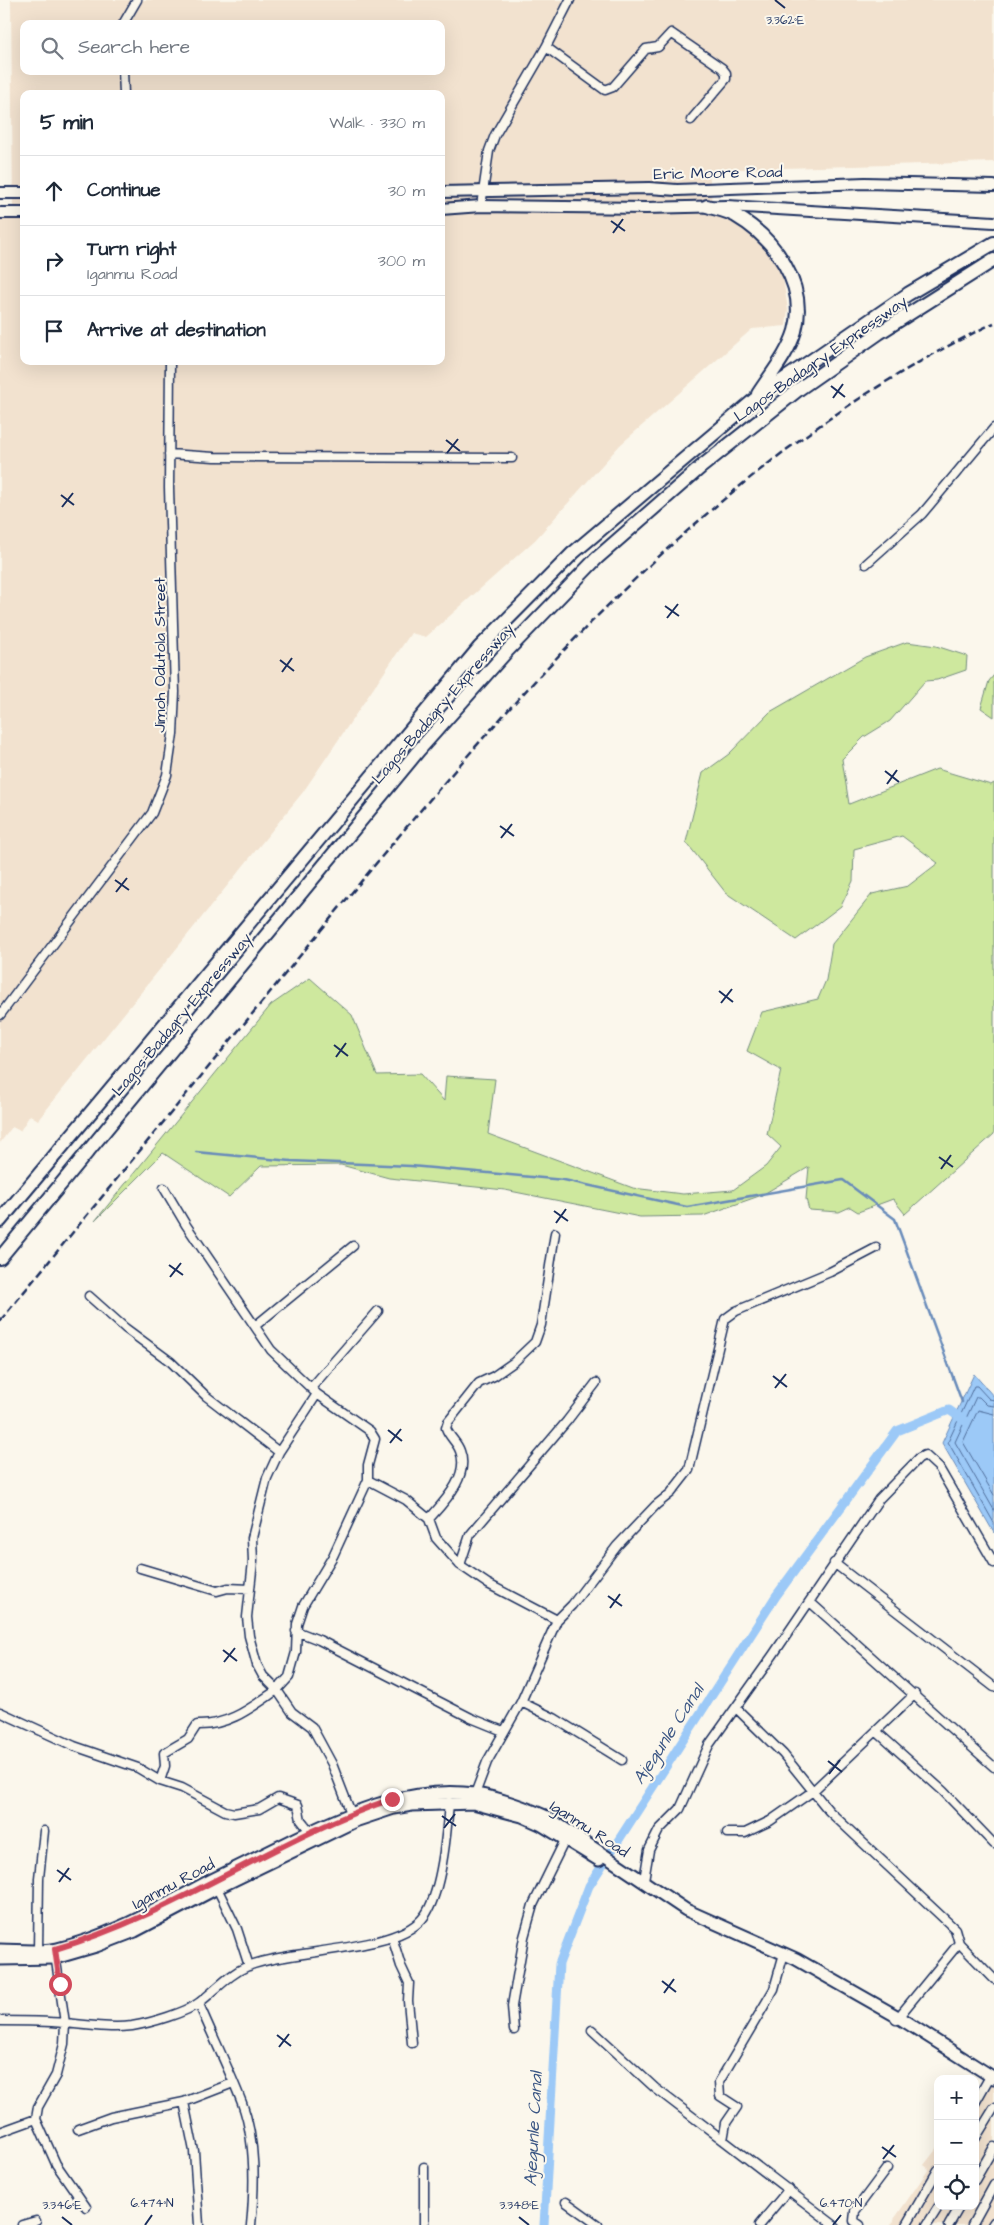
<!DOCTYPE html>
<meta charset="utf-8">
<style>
:root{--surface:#fff;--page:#f2f2f3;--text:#1f2937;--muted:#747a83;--line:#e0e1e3}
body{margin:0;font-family:"Architects Daughter",sans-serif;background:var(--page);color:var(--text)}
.controls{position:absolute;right:15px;bottom:15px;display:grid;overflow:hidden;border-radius:10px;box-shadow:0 5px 20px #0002}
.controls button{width:45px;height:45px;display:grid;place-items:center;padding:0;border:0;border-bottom:1px solid var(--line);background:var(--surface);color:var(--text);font:25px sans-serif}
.stop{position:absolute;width:15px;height:15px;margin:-11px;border:4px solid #d1495b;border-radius:50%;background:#fff}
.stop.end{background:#d1495b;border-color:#fff;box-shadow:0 1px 5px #0008}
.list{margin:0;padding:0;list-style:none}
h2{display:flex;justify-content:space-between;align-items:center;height:65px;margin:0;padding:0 20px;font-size:21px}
h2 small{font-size:16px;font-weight:400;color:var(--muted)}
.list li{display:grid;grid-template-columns:32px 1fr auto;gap:15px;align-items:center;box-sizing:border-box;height:70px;padding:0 20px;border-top:1px solid var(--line)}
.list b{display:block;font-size:19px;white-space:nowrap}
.list p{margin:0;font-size:16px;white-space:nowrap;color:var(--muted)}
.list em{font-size:16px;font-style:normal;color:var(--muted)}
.icon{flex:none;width:28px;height:28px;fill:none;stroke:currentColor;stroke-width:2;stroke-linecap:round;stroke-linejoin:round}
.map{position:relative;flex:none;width:994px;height:2225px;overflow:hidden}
.search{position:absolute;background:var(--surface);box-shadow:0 5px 20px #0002;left:20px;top:20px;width:425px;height:55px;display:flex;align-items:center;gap:12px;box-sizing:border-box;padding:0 18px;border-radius:10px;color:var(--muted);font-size:19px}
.panel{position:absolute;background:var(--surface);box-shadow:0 5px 20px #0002;left:20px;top:90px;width:425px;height:275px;border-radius:10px}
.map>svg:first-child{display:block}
.built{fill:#f2e2cf;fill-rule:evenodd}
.green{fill:#cee89e;stroke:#748c7e}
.water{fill:#9cc9f7;stroke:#688bba}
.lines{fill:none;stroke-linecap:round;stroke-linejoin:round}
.shore{stroke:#4f6d9b;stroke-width:1}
.stream{stroke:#688bba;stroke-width:2.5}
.canal{stroke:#9cc9f7;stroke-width:9}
.minor-casing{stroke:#1b2f5e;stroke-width:11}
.tertiary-casing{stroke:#1b2f5e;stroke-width:14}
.secondary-casing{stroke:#1b2f5e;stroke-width:15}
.trunk-casing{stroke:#1b2f5e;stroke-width:16}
.minor{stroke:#fbf7ec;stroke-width:8}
.tertiary{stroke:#fbf7ec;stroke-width:10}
.secondary{stroke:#fbf7ec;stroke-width:11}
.trunk{stroke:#fbf7ec;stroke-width:12}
.rail{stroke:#1b2f5e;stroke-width:2.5;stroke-dasharray:8 4;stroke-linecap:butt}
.route{stroke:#d1495b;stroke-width:6}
.ticks{fill:none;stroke:#1b2f5e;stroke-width:2}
.labels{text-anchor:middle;stroke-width:4;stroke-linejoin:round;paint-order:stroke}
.street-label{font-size:16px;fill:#1b2f5e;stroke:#fbf7ec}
.water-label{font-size:18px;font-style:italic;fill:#3b5684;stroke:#fbf7ec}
.ticks-label{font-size:12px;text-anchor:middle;fill:#1b2f5e;stroke:#fbf7ec;stroke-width:4;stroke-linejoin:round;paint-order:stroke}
</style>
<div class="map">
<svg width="994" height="2225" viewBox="0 0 994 2225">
<rect width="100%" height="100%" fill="#fbf7ec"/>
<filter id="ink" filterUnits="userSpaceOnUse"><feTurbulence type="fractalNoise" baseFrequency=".02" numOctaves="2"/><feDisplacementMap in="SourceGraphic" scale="10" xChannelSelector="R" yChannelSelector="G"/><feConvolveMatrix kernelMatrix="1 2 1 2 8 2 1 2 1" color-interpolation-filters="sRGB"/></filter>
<g filter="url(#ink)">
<path class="built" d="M 11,0 L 994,0 L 994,162 L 709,170 L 713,215 L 740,225 L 755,237 L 773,255 L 782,272 L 788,310 L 786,326 L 752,329 L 620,445 L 535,540 L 426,637 L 411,633 L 303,792 L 38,1120 L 30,1115 L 20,1131 L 12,1127 L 0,1143 L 0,211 L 13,210 ZM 24,24 L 441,24 L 441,71 L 24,71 ZM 24,94 L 441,94 L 441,361 L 24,361 Z
M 988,2081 L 994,2085 L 994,2220 L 991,2225 L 890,2225 L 929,2169 L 924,2165 L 938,2147 L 938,2206 L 975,2206 L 975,2099 Z"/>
<path class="green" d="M 907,642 L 936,646 L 967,656 L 966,670 L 937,680 L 925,681 L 890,721 L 864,737 L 842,759 L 849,804 L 937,769 L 991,785 L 994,783 L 994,1134 L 905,1214 L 893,1199 L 858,1212 L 850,1207 L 839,1212 L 809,1210 L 806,1199 L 809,1167 L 762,1195 L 703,1216 L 640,1217 L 505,1190 L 389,1178 L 341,1165 L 261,1166 L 229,1197 L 163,1153 L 95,1221 L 271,1005 L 310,978 L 352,1015 L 377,1075 L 420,1074 L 444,1101 L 446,1076 L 495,1079 L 488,1134 L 633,1188 L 683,1194 L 733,1190 L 766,1166 L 781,1147 L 767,1134 L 781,1070 L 747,1051 L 762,1012 L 818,999 L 826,980 L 832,944 L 872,894 L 908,886 L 938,863 L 902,836 L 854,849 L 853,881 L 841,906 L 796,940 L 726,893 L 686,842 L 703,773 L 729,754 L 770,712 L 865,657 Z
M 994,675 L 994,717 L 981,708 L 989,681 Z"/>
<path class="water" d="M 974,1374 L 994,1397 L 994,1533 L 942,1443 Z"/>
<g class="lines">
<path class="shore" d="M 994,1400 L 989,1399 L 977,1386 L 974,1386 L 948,1442 L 994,1523
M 994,1406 L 987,1405 L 979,1397 L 976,1397 L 955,1442 L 994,1510
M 994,1414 L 978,1410 L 963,1442 L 994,1495"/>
<path class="stream" d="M 196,1152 L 291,1161 L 411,1166 L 564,1180 L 687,1207 L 843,1180 L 895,1219 L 962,1402"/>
<path class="canal" d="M 544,2225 L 559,1964 L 589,1886 L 776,1596 L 897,1431 L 949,1410 L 965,1421"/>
<defs>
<path id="minor" d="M 123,24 L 137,0
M 546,47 L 605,90 L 613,87 L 646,49 L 658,47 L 671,33 L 722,68 L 726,73 L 726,79 L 691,120
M 123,71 L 124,94
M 481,206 L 489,151 L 495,135 L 546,47 L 570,0
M 169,454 L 214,457 L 512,458
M 866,564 L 922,514 L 994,428
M 0,1015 L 152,813 L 167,775 L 173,734 L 175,692 L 169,488 L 170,361
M 164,1188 L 186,1225 L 271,1350 L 317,1394 L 370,1431 L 375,1439 L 368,1465 L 368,1480 L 333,1556 L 303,1606 L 297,1624 L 296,1652 L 289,1677 L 277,1690 L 292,1712 L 312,1727 L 332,1764 L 351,1813
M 89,1296 L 125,1328 L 171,1362 L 206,1396 L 279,1452
M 255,1326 L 353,1246
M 311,1388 L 378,1311
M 368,1480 L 406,1500 L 429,1519 L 436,1538 L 460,1565 L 488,1584 L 557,1620
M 429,1519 C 444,1502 470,1476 460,1451 C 457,1442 449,1437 446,1428 L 448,1422 L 479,1383 L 494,1376 L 514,1362 L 535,1342 L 541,1325 L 555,1233
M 834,1563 L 994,1687
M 460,1565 L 470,1535 L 567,1421 L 596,1383
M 140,1568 L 217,1591 L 228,1588 L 250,1589
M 810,1602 L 994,1767
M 296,1631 L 319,1640 L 471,1718 L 503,1731
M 521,1702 L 554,1718 L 622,1760
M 736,1708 L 783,1754 L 829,1811 L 955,1929 L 959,1943 L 994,1979
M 0,1712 L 74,1746 L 138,1768 L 160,1781 L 182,1788 L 225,1811 L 234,1813 L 259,1809 L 278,1798 L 298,1805 L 301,1820 L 313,1835
M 876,1731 L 943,1791 L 994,1844
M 160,1781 L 165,1766 L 164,1753 L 188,1739 L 197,1725 C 229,1726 252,1707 277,1690 L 263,1676 L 257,1665 L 249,1636 L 247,1617 L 253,1561 L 252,1538 L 267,1478 L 279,1452 L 317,1394
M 475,1794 L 487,1762 L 521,1702 L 557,1620 L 572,1605 L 617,1546 L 656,1505 L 671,1493 L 689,1470 L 725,1319 L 736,1311 L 830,1272 L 876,1248
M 727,1833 L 745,1833 L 770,1821 L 813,1791 L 915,1694
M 644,1880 L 649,1850 L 659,1830 L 680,1809 L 709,1745 L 773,1655 L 879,1499 L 919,1458 L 925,1455 L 939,1468 L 994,1563
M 217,1888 L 237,1929 L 249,1966
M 392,1937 L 401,1966 L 409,1983 L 408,2001 L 412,2043
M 38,1951 L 39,1878 L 44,1831
M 55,1954 L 65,2023 L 64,2044 L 56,2075 L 38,2107 L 36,2119 L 56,2164 L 86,2207
M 199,2004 C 213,2037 229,2069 242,2103 C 256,2141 255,2185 251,2225
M 896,2020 L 959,1943
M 0,2021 C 21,2021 43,2021 64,2023 C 87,2025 110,2029 132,2026 C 150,2023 186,2013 200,2002 C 216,1990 229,1974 248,1966 C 291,1949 393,1952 422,1919 C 441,1898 447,1831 449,1802
M 514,2030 L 512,2006 L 524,1937 L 533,1905 L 565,1840
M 592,2030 L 655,2088 L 834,2225
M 184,2102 L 194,2151 L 199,2225
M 975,2103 L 988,2080
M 78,2129 L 111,2117 L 184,2102 L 233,2083
M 0,2132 L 36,2119
M 975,2139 L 994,2108
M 723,2140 L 726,2123 L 737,2107 L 720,2096 L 719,2082 L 774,1989 L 783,1957 L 786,1954
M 424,2167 L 424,2225
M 975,2180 L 994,2147
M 566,2202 L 598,2225
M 22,2225 L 36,2221
M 759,2225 L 789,2189
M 860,2225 L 854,2221 L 855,2211 L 887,2168
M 906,2225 L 938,2170
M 927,2225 L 939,2206
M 949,2225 L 960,2206
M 972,2225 L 994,2185
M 992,2225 L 994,2222"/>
<path id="tertiary" d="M 441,192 L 649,188 L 677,190 L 865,183 L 994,186
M 0,193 L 24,193
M 441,209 L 481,206 L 646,208 L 727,206 L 994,222
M 0,213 L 24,213"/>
<path id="secondary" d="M 0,1950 C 18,1950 39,1953 57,1949 C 113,1936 162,1906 212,1880 C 240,1866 269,1852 297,1838 C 353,1811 411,1786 475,1794 C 499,1798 524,1807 547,1817 L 686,1910 L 796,1959 L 898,2017 L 994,2078
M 0,1959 L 55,1958 L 96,1946 L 135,1931 L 217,1888 L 355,1821 L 394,1808 L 412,1805 L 473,1803 L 522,1816 L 542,1825 L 599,1860"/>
<path id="trunk" d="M 707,206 C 716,209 728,211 736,216 C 774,238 808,285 795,331 C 788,354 771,374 758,394
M 0,1221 L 479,648 L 573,553 L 754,400 L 908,294 L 994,243
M 0,1258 L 419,750 L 508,650 L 597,558 L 701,467 L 799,389 L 879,333 L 994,260"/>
</defs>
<use href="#minor" class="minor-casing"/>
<use href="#tertiary" class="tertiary-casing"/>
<use href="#secondary" class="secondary-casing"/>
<use href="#trunk" class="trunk-casing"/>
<use href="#minor" class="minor"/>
<use href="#tertiary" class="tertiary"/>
<use href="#secondary" class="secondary"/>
<use href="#trunk" class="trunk"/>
<path class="rail" d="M 0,1321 C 106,1192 211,1064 317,935 C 510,700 714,456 994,323"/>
</g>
</g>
<g class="lines" filter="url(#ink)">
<path class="route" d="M 60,1984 L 55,1949 C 174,1915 275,1838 392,1799"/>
</g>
<path class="ticks" d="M 775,0 L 785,8M 611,221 L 625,231M 613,233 L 623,219M 831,386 L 845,397M 833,398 L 843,384M 446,440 L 460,451M 447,453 L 458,439M 61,495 L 74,505M 62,507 L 73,493M 665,606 L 679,616M 667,618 L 678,604M 280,660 L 294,671M 282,672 L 292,658M 885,771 L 899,782M 887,784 L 897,770M 500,826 L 514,836M 501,838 L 512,824M 115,880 L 129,890M 116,892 L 127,878M 719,991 L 733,1002M 721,1003 L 732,989M 334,1045 L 348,1056M 336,1057 L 346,1043M 939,1157 L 953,1167M 941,1169 L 951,1155M 554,1211 L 568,1221M 556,1223 L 566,1209M 169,1265 L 183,1275M 170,1277 L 181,1263M 773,1376 L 787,1387M 775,1388 L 786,1374M 388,1430 L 402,1441M 390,1443 L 401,1429M 608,1596 L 622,1606M 610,1608 L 620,1594M 223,1650 L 237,1661M 224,1662 L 235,1648M 828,1761 L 842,1772M 829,1774 L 840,1760M 442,1816 L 456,1826M 444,1828 L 455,1814M 57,1870 L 71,1880M 59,1882 L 69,1868M 662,1981 L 676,1992M 664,1993 L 674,1979M 277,2035 L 291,2046M 279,2047 L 289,2034M 882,2147 L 896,2157M 883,2159 L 894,2145M 62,2217 L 72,2225M 519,2217 L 529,2225M 145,2225 L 152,2215M 833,2225 L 841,2215"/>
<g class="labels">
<g class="street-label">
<text transform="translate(718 172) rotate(-1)" y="6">Eric Moore Road</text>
<text transform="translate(820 358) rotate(-35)" y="6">Lagos-Badagry Expressway</text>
<text transform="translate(159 655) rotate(-90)" y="6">Jimoh Odutola Street</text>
<text transform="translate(442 703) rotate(-49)" y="6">Lagos-Badagry Expressway</text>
<text transform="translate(181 1014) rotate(-50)" y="6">Lagos-Badagry Expressway</text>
<text transform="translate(590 1828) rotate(33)" y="6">Iganmu Road</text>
<text transform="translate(173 1883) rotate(-28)" y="6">Iganmu Road</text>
</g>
<g class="water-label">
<text transform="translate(668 1734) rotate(-57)" y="6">Ajegunle Canal</text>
<text transform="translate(533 2129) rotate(-87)" y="6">Ajegunle Canal</text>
</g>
</g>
<g class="ticks-label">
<text x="785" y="24">3.362°E</text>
<text x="152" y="2207">6.474°N</text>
<text x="841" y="2207">6.470°N</text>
<text x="62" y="2209">3.346°E</text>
<text x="519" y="2209">3.348°E</text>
</g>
</svg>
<div class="controls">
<button>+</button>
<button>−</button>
<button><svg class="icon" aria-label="locate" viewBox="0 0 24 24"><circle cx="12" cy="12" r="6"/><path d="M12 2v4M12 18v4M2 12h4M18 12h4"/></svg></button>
</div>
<div class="stop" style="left:60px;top:1984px"></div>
<div class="stop end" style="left:392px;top:1799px"></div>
<div class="search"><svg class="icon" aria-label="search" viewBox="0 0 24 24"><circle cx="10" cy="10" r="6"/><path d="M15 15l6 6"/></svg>Search here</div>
<section class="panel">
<h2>5 min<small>Walk · 330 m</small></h2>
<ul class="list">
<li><svg class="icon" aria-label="ahead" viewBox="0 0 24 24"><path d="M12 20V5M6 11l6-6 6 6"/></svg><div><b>Continue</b></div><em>30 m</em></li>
<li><svg class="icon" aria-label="right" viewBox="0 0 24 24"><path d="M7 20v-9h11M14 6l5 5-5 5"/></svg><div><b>Turn right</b><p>Iganmu Road</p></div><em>300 m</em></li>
<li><svg class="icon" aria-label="arrive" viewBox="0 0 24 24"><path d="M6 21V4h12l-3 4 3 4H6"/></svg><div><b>Arrive at destination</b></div></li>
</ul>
</section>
</div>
